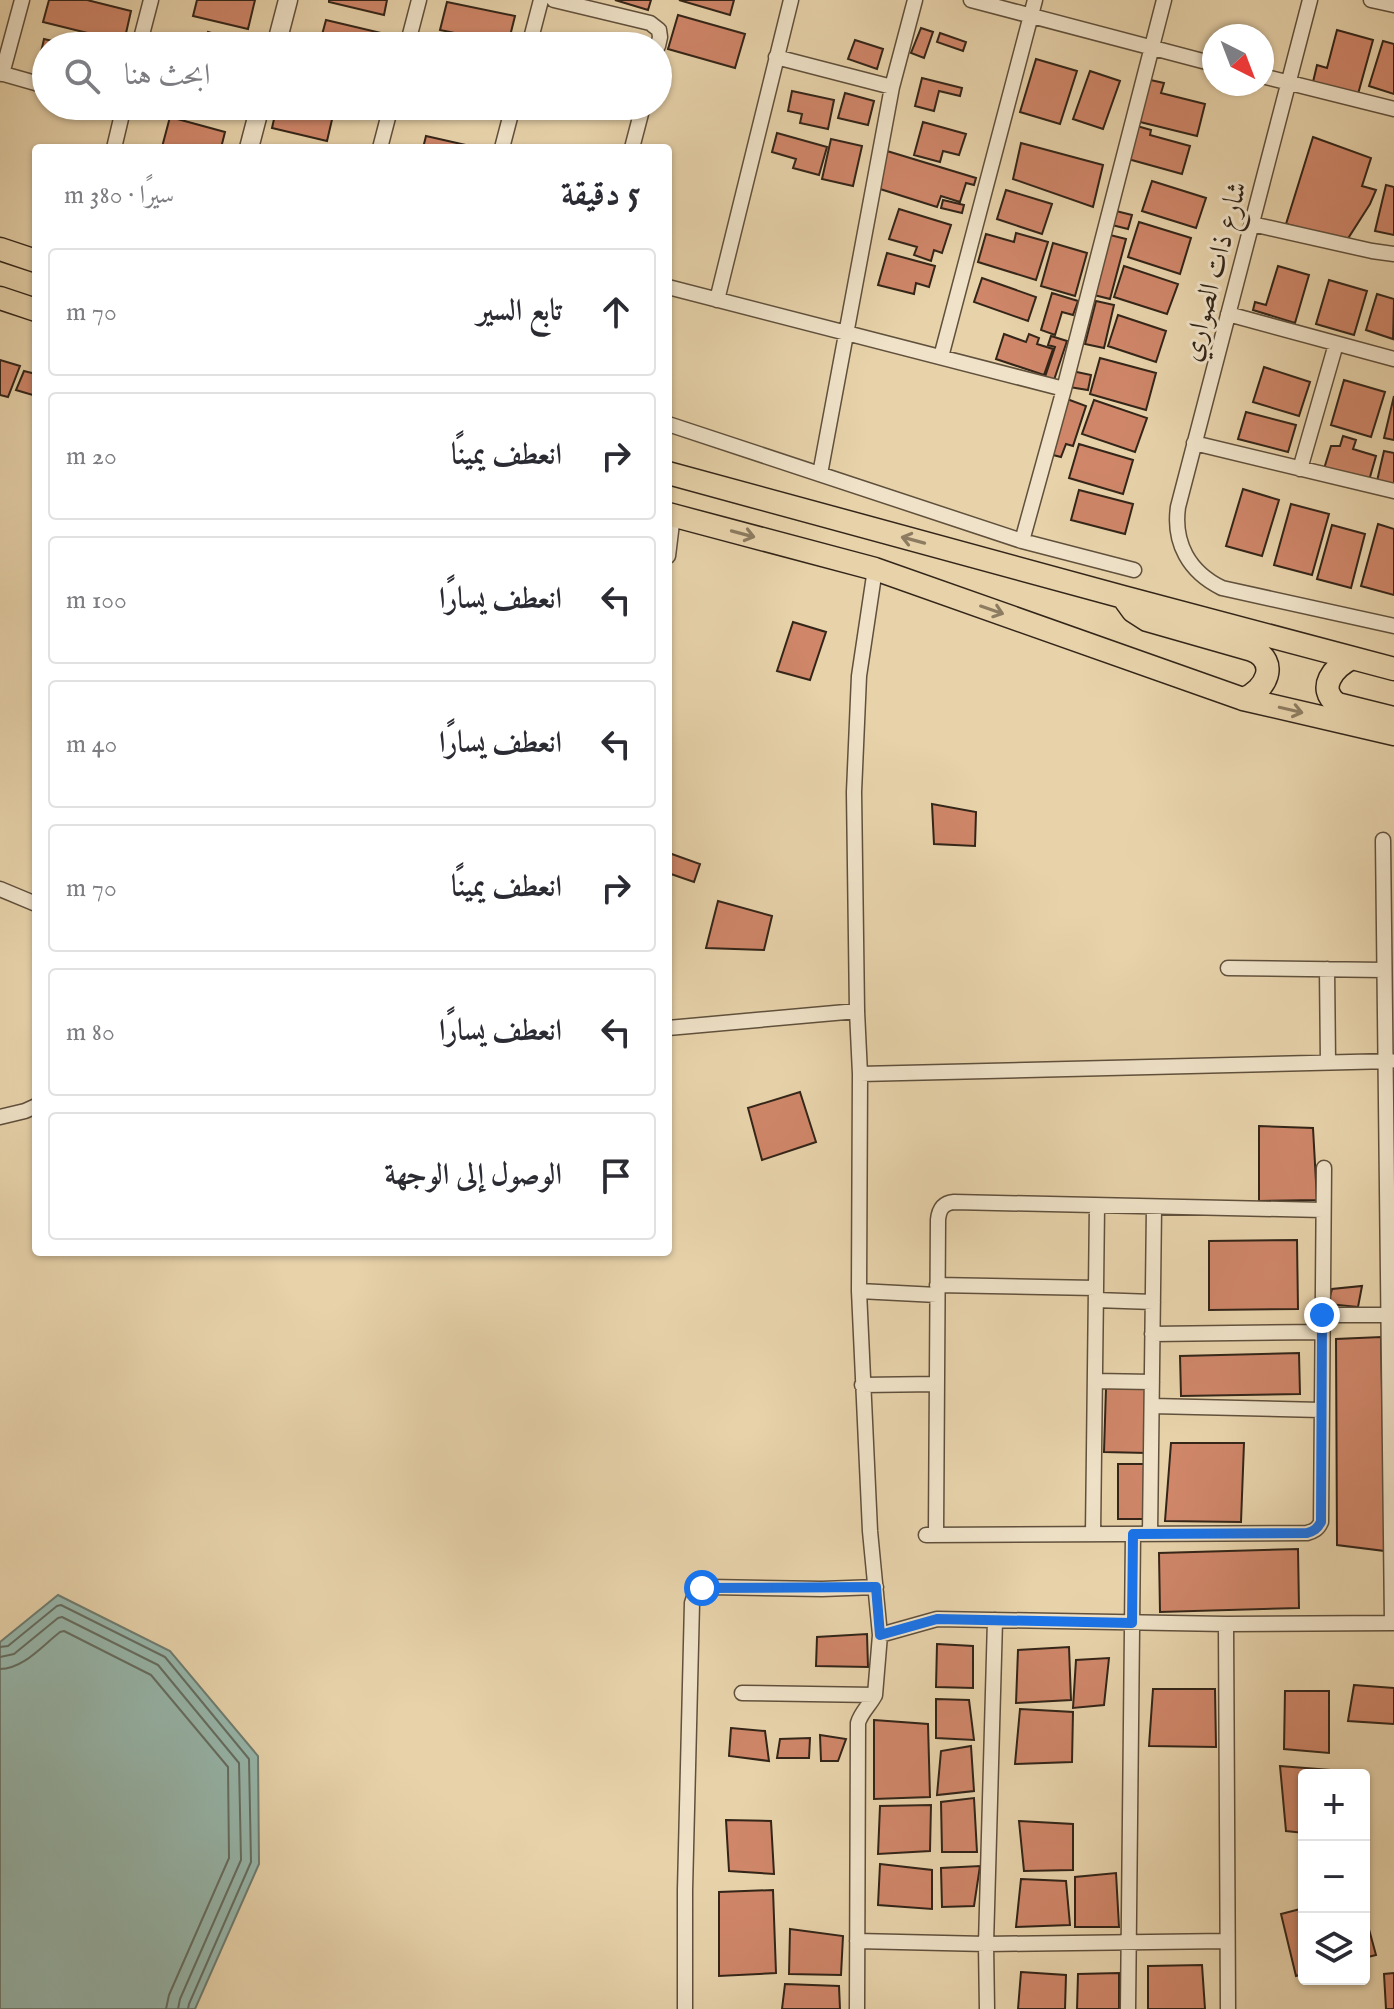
<!DOCTYPE html>
<html lang="ar">
<meta charset="utf-8">
<style>
:root{--surface:#fff;--page:#f2f2f3;--text:#2b2b33;--muted:#7c7c81;--line:#e1e1e2}
body{margin:0;font-family:"IM FELL English",Amiri,serif;background:var(--page);color:var(--text);direction:rtl}
.controls{position:absolute;right:24px;bottom:24px;display:grid;overflow:hidden;border-radius:8px;box-shadow:0 2px 6px #0004}
.controls button{width:72px;height:72px;display:grid;place-items:center;padding:0;border:0;border-bottom:2px solid var(--line);background:var(--surface);color:var(--text);font:40px sans-serif}
.compass{position:absolute;left:1202px;top:24px;width:72px;height:72px;border-radius:50%;background:var(--surface);box-shadow:0 2px 6px #0004;rotate:138deg}
.stop{position:absolute;width:24px;height:24px;margin:-18px;border:6px solid #1a73e8;border-radius:50%;background:#fff}
.stop.end{background:#1a73e8;border-color:#fff;box-shadow:0 2px 8px #0008}
.list{margin:0;padding:0;list-style:none}
h2{display:flex;justify-content:space-between;align-items:center;height:104px;margin:0;padding:0 32px;font-size:34px}
h2 small{font-size:26px;font-weight:400;color:var(--muted)}
.list li{display:grid;grid-template-columns:52px 1fr auto;gap:24px;align-items:center;box-sizing:border-box;height:128px;margin:0 16px 16px;padding:0 16px;border:2px solid var(--line);border-radius:8px}
.list b{display:block;font-size:30px;white-space:nowrap}
.list em{font-size:26px;font-style:normal;color:var(--muted)}
.icon{flex:none;width:44px;height:44px;fill:none;stroke:currentColor;stroke-width:2;stroke-linecap:round;stroke-linejoin:round}
.map{position:relative;flex:none;width:1394px;height:2009px;overflow:hidden;direction:ltr}
.search{position:absolute;background:var(--surface);box-shadow:0 2px 6px #0004;left:32px;top:32px;width:640px;height:88px;display:flex;align-items:center;gap:20px;box-sizing:border-box;padding:0 28px;border-radius:44px;color:var(--muted);font-size:30px}
.panel{position:absolute;background:var(--surface);box-shadow:0 2px 6px #0004;left:32px;top:144px;width:640px;height:1112px;border-radius:8px;direction:rtl}
.map>svg:first-child{display:block}
.water{fill:#97b7ac;stroke:#6f7d71;stroke-width:2}
.lines{fill:none;stroke-linecap:round;stroke-linejoin:round}
.shore{stroke:#656e62;stroke-width:2}
.building{fill:#cf8669;stroke:#332518;stroke-width:2}
.minor-casing{stroke:#60503c;stroke-width:17}
.tertiary-casing{stroke:#60503c;stroke-width:21}
.primary-casing{stroke:#332518;stroke-width:25}
.minor{stroke:#efe2c8;stroke-width:14}
.tertiary{stroke:#efe2c8;stroke-width:18}
.primary{stroke:#e7d2aa;stroke-width:22}
.oneway{stroke:#8d7c61}
.route{stroke:#1a73e8;stroke-width:10}
.labels{text-anchor:middle;stroke-width:6;stroke-linejoin:round;paint-order:stroke}
.street-label{font-size:28px;fill:#332518;stroke:#efe2c8}
</style>
<div class="map">
<svg width="1394" height="2009" viewBox="0 0 1394 2009">
<rect width="100%" height="100%" fill="#e7d2aa"/>
<filter id="stains"><feTurbulence type="fractalNoise" baseFrequency=".0025" numOctaves="4"/><feColorMatrix values="0 0 0 0 .2 0 0 0 0 .09 0 0 0 0 .02 0 0 0 .5 -.17"/></filter>
<radialGradient id="worn" r=".72"><stop offset=".6" stop-color="#630" stop-opacity="0"/><stop offset="1" stop-color="#630" stop-opacity=".3"/></radialGradient>
<path class="water" d="M 58,1595 L 170,1651 L 258,1756 L 259,1864 L 195,2009 L 0,2009 L 0,1642 Z"/>
<g class="lines">
<path class="shore" d="M 0,1647 L 8,1646 L 57,1606 L 61,1605 L 165,1657 L 249,1759 L 251,1862 L 189,2004 L 188,2009
M 0,1657 L 14,1654 L 58,1618 L 62,1617 L 158,1665 L 239,1763 L 241,1860 L 180,1999 L 178,2009
M 0,1669 C 23,1669 42,1646 60,1632 L 64,1631 L 151,1675 L 228,1767 L 229,1858 L 169,1995 L 166,2009"/>
</g>
<path class="building" d="M 49,0 L 87,0 L 131,11 L 124,42 L 43,22 Z
M 197,0 L 255,0 L 248,29 L 193,16 Z
M 329,0 L 387,0 L 384,15 L 329,2 Z
M 615,0 L 651,0 L 648,10 Z
M 679,0 L 734,0 L 730,15 Z
M 447,2 L 515,16 L 508,44 L 440,30 Z
M 678,15 L 745,34 L 735,68 L 668,49 Z
M 326,20 L 381,33 L 378,46 L 319,46 Z
M 921,28 L 933,32 L 924,58 L 911,53 Z
M 1337,30 L 1373,40 L 1358,94 L 1313,82 L 1317,65 L 1327,68 Z
M 208,32 L 243,42 L 242,46 L 204,46 Z
M 940,33 L 966,42 L 963,51 L 937,42 Z
M 44,39 L 74,46 L 46,46 L 46,72 L 37,70 Z
M 855,40 L 883,49 L 877,69 L 848,59 Z
M 1383,41 L 1394,44 L 1394,94 L 1369,86 Z
M 1036,59 L 1077,71 L 1060,124 L 1020,112 Z
M 1090,71 L 1120,81 L 1103,129 L 1073,119 Z
M 922,78 L 962,88 L 960,96 L 939,91 L 934,111 L 915,106 Z
M 1146,79 L 1164,83 L 1161,93 L 1205,104 L 1197,136 L 1136,121 Z
M 792,91 L 834,100 L 828,129 L 800,123 L 802,114 L 788,111 Z
M 845,93 L 874,101 L 868,125 L 838,118 Z
M 188,106 L 226,106 L 224,114 Z
M 277,106 L 314,106 L 334,111 L 327,141 L 272,128 Z
M 170,117 L 225,132 L 221,148 L 162,147 Z
M 923,122 L 966,134 L 959,155 L 943,151 L 940,162 L 914,155 Z
M 1137,126 L 1151,130 L 1150,135 L 1190,146 L 1182,174 L 1128,159 Z
M 777,133 L 827,147 L 819,175 L 793,168 L 796,159 L 772,152 Z
M 426,136 L 479,148 L 423,148 Z
M 1313,137 L 1371,158 L 1362,186 L 1376,190 L 1370,204 L 1347,240 L 1286,224 Z
M 831,139 L 862,146 L 853,186 L 822,179 Z
M 1021,143 L 1103,165 L 1093,207 L 1013,179 Z
M 887,151 L 976,178 L 974,185 L 966,183 L 960,202 L 941,196 L 937,207 L 877,188 Z
M 1152,181 L 1206,198 L 1196,228 L 1142,211 Z
M 1386,185 L 1394,187 L 1394,235 L 1375,231 Z
M 1006,190 L 1052,204 L 1042,234 L 997,219 Z
M 943,200 L 964,205 L 962,213 L 941,208 Z
M 899,209 L 951,225 L 942,253 L 934,250 L 931,261 L 914,255 L 917,247 L 889,239 Z
M 1112,210 L 1132,215 L 1128,229 L 1108,224 Z
M 1139,222 L 1191,238 L 1180,274 L 1128,257 Z
M 1016,233 L 1048,242 L 1036,280 L 978,262 L 986,234 L 1014,242 Z
M 1106,234 L 1126,239 L 1110,299 L 1090,294 Z
M 1053,243 L 1087,253 L 1075,296 L 1041,286 Z
M 887,253 L 935,266 L 929,287 L 916,283 L 914,294 L 878,285 Z
M 1124,266 L 1178,284 L 1167,314 L 1114,297 Z
M 1278,266 L 1309,275 L 1295,323 L 1253,310 L 1255,302 L 1266,305 Z
M 982,278 L 1036,297 L 1028,321 L 974,302 Z
M 1329,280 L 1367,291 L 1354,335 L 1316,324 Z
M 1052,293 L 1078,301 L 1073,315 L 1062,312 L 1055,335 L 1041,330 Z
M 1377,294 L 1394,299 L 1393,339 L 1366,330 Z
M 1096,301 L 1114,305 L 1104,348 L 1085,344 Z
M 1118,315 L 1166,331 L 1156,362 L 1108,346 Z
M 1004,334 L 1026,342 L 1029,334 L 1039,338 L 1037,344 L 1053,349 L 1044,375 L 996,359 Z
M 1051,336 L 1067,341 L 1054,380 L 1045,377 L 1055,347 L 1048,345 Z
M 1100,358 L 1156,373 L 1146,410 L 1090,394 Z
M 0,360 L 20,366 L 8,397 L 0,395 Z
M 1264,367 L 1310,382 L 1299,416 L 1253,402 Z
M 24,371 L 36,374 L 36,396 L 16,390 Z
M 1072,371 L 1091,375 L 1088,390 L 1069,387 Z
M 1344,380 L 1385,392 L 1371,437 L 1331,425 Z
M 1394,396 L 1394,440 L 1384,438 Z
M 1067,399 L 1086,406 L 1073,446 L 1066,444 L 1061,457 L 1049,454 Z
M 1094,400 L 1147,418 L 1135,452 L 1082,434 Z
M 1246,412 L 1296,425 L 1288,452 L 1238,439 Z
M 1343,436 L 1356,440 L 1353,449 L 1376,456 L 1368,484 L 1323,472 L 1331,446 L 1340,446 Z
M 1079,444 L 1133,460 L 1123,494 L 1069,478 Z
M 1384,451 L 1394,453 L 1394,484 L 1377,481 Z
M 1243,489 L 1279,500 L 1262,556 L 1226,546 Z
M 1079,490 L 1133,504 L 1125,534 L 1071,520 Z
M 1291,504 L 1329,514 L 1312,575 L 1274,565 Z
M 1378,524 L 1394,529 L 1394,595 L 1361,586 Z
M 1332,525 L 1365,534 L 1351,588 L 1317,579 Z
M 793,622 L 826,632 L 810,680 L 777,671 Z
M 932,804 L 976,812 L 975,846 L 934,844 Z
M 669,853 L 700,864 L 694,882 L 668,873 Z
M 718,901 L 772,916 L 764,950 L 706,948 Z
M 800,1092 L 816,1142 L 762,1160 L 748,1108 Z
M 1259,1126 L 1313,1128 L 1317,1200 L 1259,1201 Z
M 1297,1240 L 1298,1309 L 1209,1310 L 1209,1241 Z
M 1362,1286 L 1358,1307 L 1328,1304 L 1332,1289 Z
M 1381,1337 L 1385,1551 L 1337,1545 L 1336,1339 Z
M 1299,1353 L 1300,1394 L 1181,1396 L 1180,1356 Z
M 1106,1388 L 1149,1388 L 1147,1453 L 1104,1452 Z
M 1171,1443 L 1244,1443 L 1241,1522 L 1165,1521 Z
M 1118,1464 L 1144,1464 L 1145,1519 L 1118,1519 Z
M 1298,1549 L 1299,1608 L 1160,1612 L 1159,1553 Z
M 867,1634 L 868,1667 L 816,1666 L 817,1637 Z
M 937,1644 L 973,1646 L 973,1688 L 936,1687 Z
M 1069,1647 L 1071,1700 L 1016,1703 L 1018,1650 Z
M 1109,1658 L 1104,1705 L 1073,1708 L 1076,1660 Z
M 1354,1685 L 1394,1688 L 1394,1724 L 1348,1721 Z
M 1153,1689 L 1215,1689 L 1216,1747 L 1149,1746 Z
M 1285,1691 L 1329,1691 L 1329,1753 L 1284,1749 Z
M 936,1699 L 969,1700 L 974,1740 L 936,1738 Z
M 1020,1709 L 1073,1712 L 1072,1762 L 1015,1764 Z
M 874,1720 L 928,1724 L 930,1797 L 874,1799 Z
M 731,1728 L 765,1731 L 769,1761 L 729,1756 Z
M 820,1735 L 846,1739 L 838,1761 L 821,1761 Z
M 810,1738 L 809,1758 L 777,1758 L 780,1739 Z
M 971,1746 L 974,1791 L 937,1795 L 941,1751 Z
M 1280,1766 L 1330,1770 L 1330,1775 L 1304,1775 L 1304,1833 L 1286,1831 Z
M 974,1798 L 977,1852 L 942,1852 L 941,1802 Z
M 931,1805 L 930,1851 L 878,1854 L 880,1806 Z
M 726,1820 L 771,1821 L 774,1874 L 729,1871 Z
M 1019,1821 L 1073,1824 L 1073,1870 L 1024,1871 Z
M 880,1864 L 932,1870 L 932,1909 L 878,1905 Z
M 980,1866 L 974,1906 L 942,1907 L 941,1868 Z
M 1116,1873 L 1119,1927 L 1075,1927 L 1075,1877 Z
M 1021,1879 L 1066,1881 L 1070,1925 L 1016,1927 Z
M 773,1890 L 776,1973 L 719,1976 L 719,1892 Z
M 1304,1908 L 1304,1974 L 1296,1976 L 1281,1914 Z
M 1364,1911 L 1376,1955 L 1364,1958 Z
M 790,1929 L 843,1936 L 841,1975 L 789,1974 Z
M 1202,1965 L 1205,2009 L 1148,2009 L 1148,1966 Z
M 1021,1972 L 1066,1975 L 1065,2009 L 1018,2009 Z
M 1119,1973 L 1119,2009 L 1077,2009 L 1078,1974 Z
M 1394,1973 L 1394,2009 L 1386,2009 L 1384,1974 Z
M 785,1984 L 839,1986 L 840,2009 L 782,2009 Z"/>
<g class="lines">
<defs>
<path id="minor" d="M 554,0 L 650,23 L 659,30 L 660,37 L 658,46
M 971,0 L 1214,64
M 1310,0 L 1178,507 C 1173,543 1189,572 1222,588 L 1394,626
M 1371,0 L 1394,5
M 139,46 L 151,0
M 407,46 L 419,0
M 529,46 L 541,0
M 776,57 L 892,87
M 0,73 L 46,86
M 2,74 L 22,0
M 1262,76 L 1394,109
M 114,148 L 124,106
M 380,148 L 391,106
M 502,148 L 513,106
M 632,148 L 643,106
M 1252,224 L 1372,251 L 1394,254
M 668,287 L 1064,389
M 717,300 L 791,0
M 1228,314 L 1394,359
M 941,357 L 1035,0
M 668,424 L 1022,541 L 1134,570
M 1194,443 L 1394,491
M 1300,469 L 1336,344
M 820,474 L 892,87 L 915,0
M 1022,541 L 1064,389 L 1164,0
M 668,556 L 673,515
M 1383,840 L 1392,1623
M 0,889 L 36,904
M 1228,968 L 1384,970
M 1327,969 L 1328,1062
M 668,1028 L 857,1011
M 860,1074 L 1391,1061
M 0,1117 L 25,1111 L 36,1106
M 937,1285 L 1096,1288
M 859,1291 L 937,1295
M 1096,1300 L 1153,1302
M 1322,1315 L 1394,1315
M 1152,1334 L 1322,1332
M 1095,1381 L 1152,1382
M 862,1385 L 937,1384
M 1152,1406 L 1321,1410
M 936,1534 L 938,1220 C 939,1209 943,1203 954,1202 L 1323,1210
M 1093,1534 L 1097,1206
M 1150,1534 L 1154,1207
M 926,1535 L 1307,1533 C 1314,1531 1318,1529 1321,1522 L 1324,1168
M 1226,1624 L 1228,2009
M 880,1635 L 937,1619 L 1226,1624 L 1394,1623
M 742,1693 L 875,1695
M 857,1941 L 986,1944 L 1227,1941
M 685,2009 L 685,1890 L 692,1603 C 695,1592 698,1589 710,1587 L 822,1589 L 876,1587
M 857,2009 L 858,1723 C 861,1712 870,1705 875,1695 L 880,1635 L 870,1531 L 859,1291 L 860,1074 L 857,1011 L 854,792 L 859,676 L 875,569
M 987,2009 L 986,1944 L 995,1620
M 1128,2009 L 1133,1534"/>
<path id="tertiary" d="M 276,46 L 288,0
M 249,148 L 260,106"/>
<path id="primary" d="M 0,249 L 36,261
M 0,298 L 36,310
M 668,473 L 1123,597 L 1394,669
M 668,514 L 875,569 L 1243,699 L 1394,734
M 1125,600 L 1133,611 L 1147,620 L 1252,650 C 1280,661 1266,691 1243,699
M 1352,658 C 1334,667 1316,688 1337,704 L 1394,718"/>
</defs>
<use href="#minor" class="minor-casing"/>
<use href="#tertiary" class="tertiary-casing"/>
<use href="#primary" class="primary-casing"/>
<use href="#minor" class="minor"/>
<use href="#tertiary" class="tertiary"/>
<use href="#primary" class="primary"/>
</g>
<defs><path id="oneway-shaft" d="M-6 0H5M1.5-3L5.5 0L1.5 3" fill="none" stroke-width="1.6" stroke-linecap="round" stroke-linejoin="round" transform="scale(2)"/></defs>
<g class="oneway">
<use href="#oneway-shaft" transform="translate(743 534) rotate(15)"/>
<use href="#oneway-shaft" transform="translate(913 540) rotate(-165)"/>
<use href="#oneway-shaft" transform="translate(992 610) rotate(19)"/>
<use href="#oneway-shaft" transform="translate(1291 710) rotate(13)"/>
</g>
<g class="lines">
<path class="route" d="M 702,1588 L 876,1587 L 880,1635 L 937,1619 L 1132,1623 L 1133,1534 L 1307,1533 C 1314,1531 1317,1529 1321,1522 L 1322,1315"/>
</g>
<g class="labels">
<g class="street-label">
<text transform="translate(1213 271) rotate(-75)" y="10">شارع ذات الصواري</text>
</g>
</g>
<rect width="100%" height="100%" filter="url(#stains)"/>
<rect width="100%" height="100%" fill="url(#worn)"/>
</svg>
<div class="controls">
<button>+</button>
<button>−</button>
<button><svg class="icon" aria-label="layers" viewBox="0 0 24 24"><path d="M12 4l9 5-9 5-9-5zM3 14l9 5 9-5"/></svg></button>
</div>
<svg class="compass" viewBox="-18 -18 36 36"><path d="M0-13l5 13h-10z" fill="#e53935"/><path d="M0 13l5-13h-10z" fill="#7c7c81"/></svg>
<div class="stop" style="left:702px;top:1588px"></div>
<div class="stop end" style="left:1322px;top:1315px"></div>
<div class="search"><svg class="icon" aria-label="search" viewBox="0 0 24 24"><circle cx="10" cy="10" r="6"/><path d="M15 15l6 6"/></svg>ابحث هنا</div>
<section class="panel">
<h2>5 دقيقة<small>سيرًا · 380 m</small></h2>
<ul class="list">
<li><svg class="icon" aria-label="ahead" viewBox="0 0 24 24"><path d="M12 20V5M6 11l6-6 6 6"/></svg><div><b>تابع السير</b></div><em>70 m</em></li>
<li><svg class="icon" aria-label="right" viewBox="0 0 24 24"><path d="M7 20v-9h11M14 6l5 5-5 5"/></svg><div><b>انعطف يمينًا</b></div><em>20 m</em></li>
<li><svg class="icon" aria-label="left" viewBox="0 0 24 24"><path d="M17 20v-9H6M10 6l-5 5 5 5"/></svg><div><b>انعطف يسارًا</b></div><em>100 m</em></li>
<li><svg class="icon" aria-label="left" viewBox="0 0 24 24"><path d="M17 20v-9H6M10 6l-5 5 5 5"/></svg><div><b>انعطف يسارًا</b></div><em>40 m</em></li>
<li><svg class="icon" aria-label="right" viewBox="0 0 24 24"><path d="M7 20v-9h11M14 6l5 5-5 5"/></svg><div><b>انعطف يمينًا</b></div><em>70 m</em></li>
<li><svg class="icon" aria-label="left" viewBox="0 0 24 24"><path d="M17 20v-9H6M10 6l-5 5 5 5"/></svg><div><b>انعطف يسارًا</b></div><em>80 m</em></li>
<li><svg class="icon" aria-label="arrive" viewBox="0 0 24 24"><path d="M6 21V4h12l-3 4 3 4H6"/></svg><div><b>الوصول إلى الوجهة</b></div></li>
</ul>
</section>
</div>
